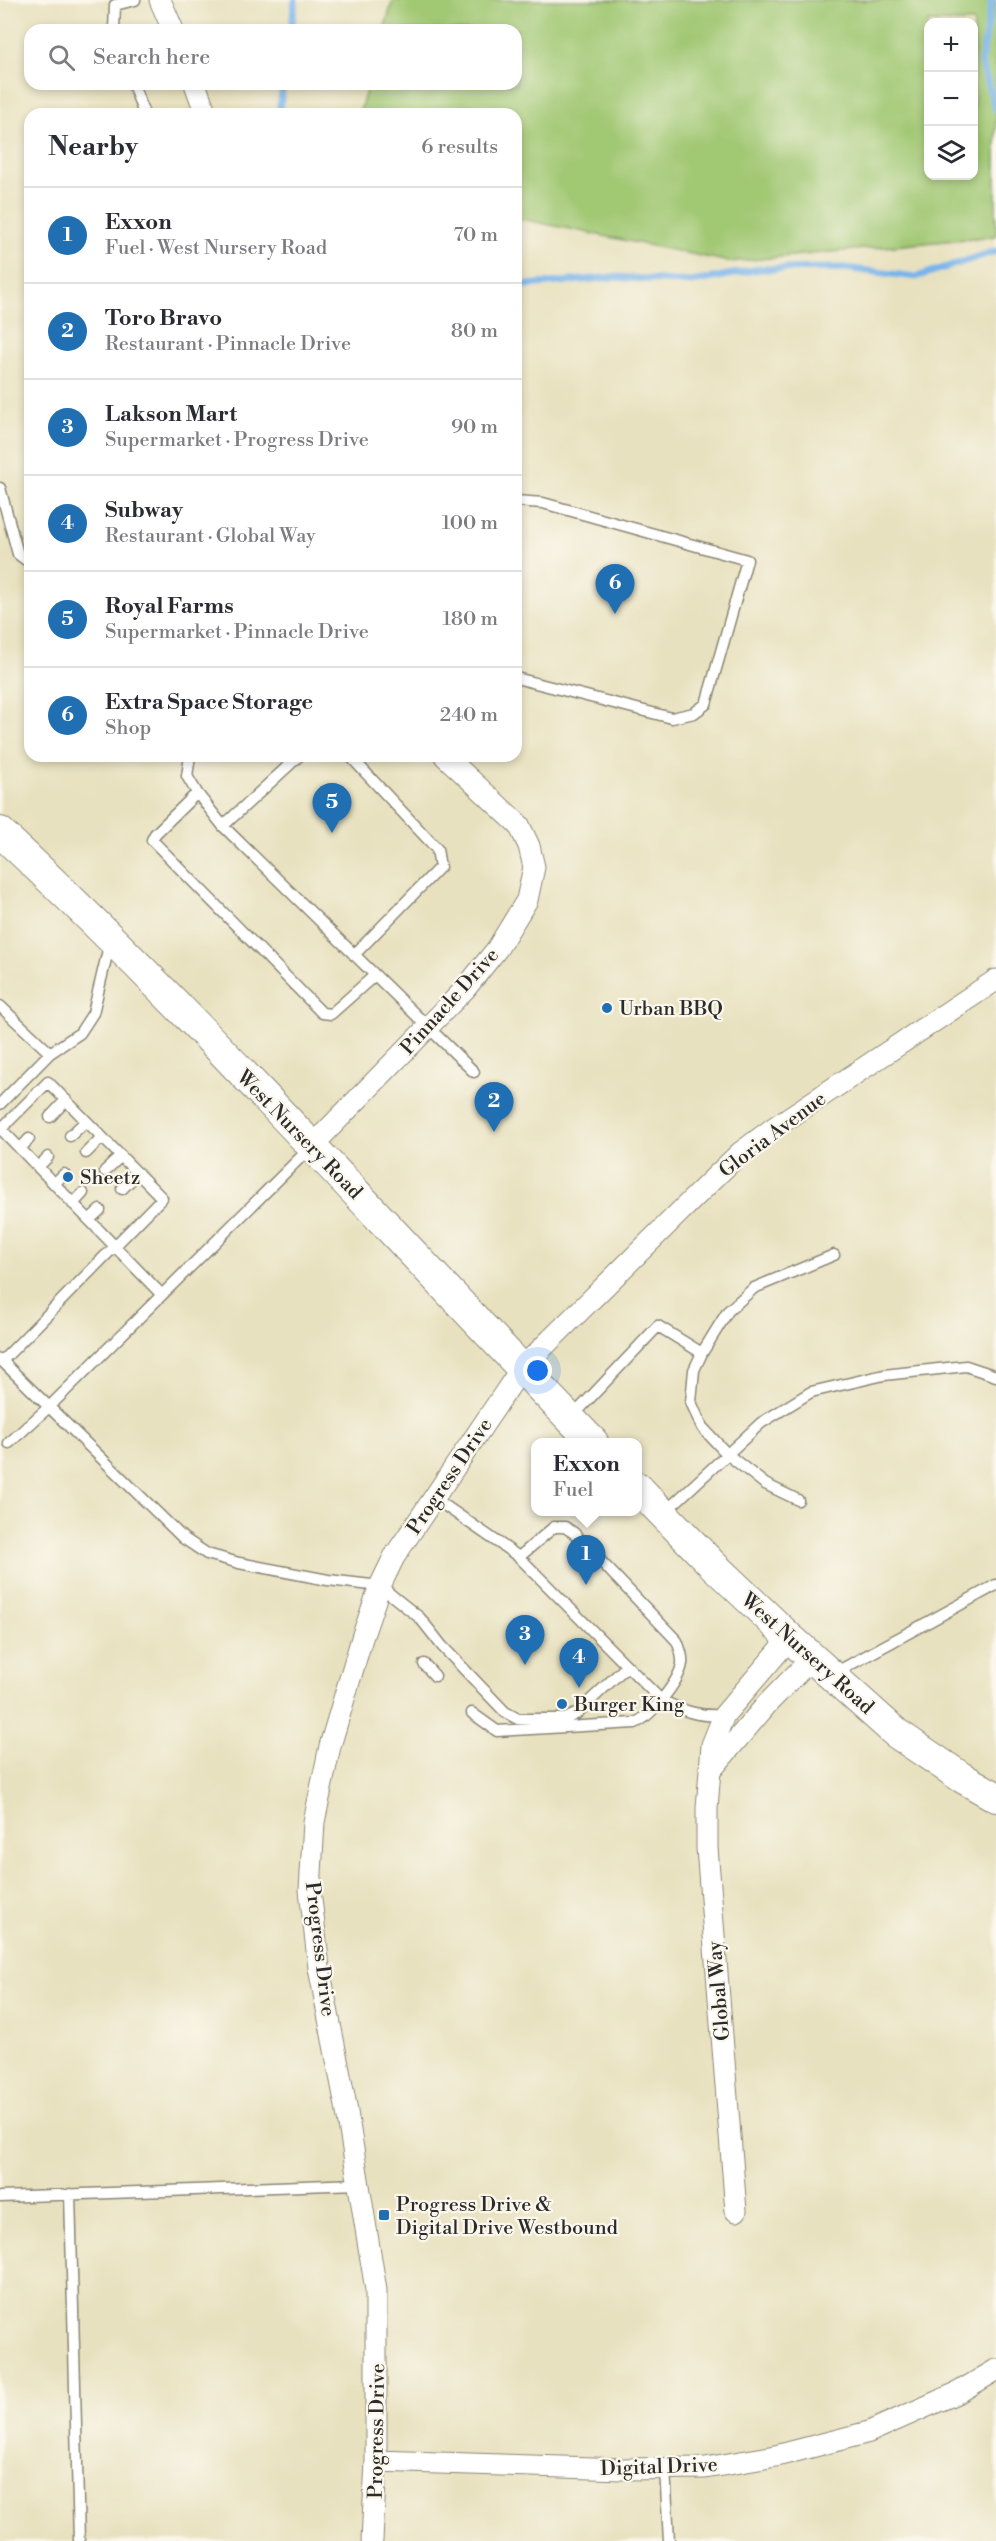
<!DOCTYPE html>
<meta charset="utf-8">
<style>
:root{--surface:#fff;--page:#f7f7f7;--text:#2b2b33;--muted:#7c7c81;--line:#e1e1e2;--accent:#1f6fb2}
body{margin:0;font-family:"Libre Bodoni",serif;background:var(--page);color:var(--text)}
.controls{position:absolute;right:18px;top:18px;display:grid;overflow:hidden;border-radius:12px;box-shadow:0 3px 9px #0003}
.controls button{width:54px;height:54px;display:grid;place-items:center;padding:0;border:0;border-bottom:2px solid var(--line);background:var(--surface);color:var(--text);font:30px sans-serif}
.you{position:absolute;left:538px;top:1371px;width:21px;height:21px;margin:-15px;border:4px solid #fff;border-radius:50%;background:#1a73e8;box-shadow:0 0 0 9px #1a73e833}
.badge{display:grid;place-items:center;width:39px;height:39px;border-radius:50%;background:var(--accent);color:#fff;font-size:20px;font-weight:700}
.pin{position:absolute;translate:-50% -50px;filter:drop-shadow(0 2px 3px #0008)}
.pin::after{content:'';position:absolute;top:32px;width:21px;height:18px;background:inherit;clip-path:polygon(0 0,100% 0,50% 100%)}
.popup{position:absolute;left:531px;top:1438px;width:111px;height:78px;box-sizing:border-box;display:grid;place-content:center;border-radius:12px;background:var(--surface);filter:drop-shadow(0 2px 4px #0005);font-size:20px;white-space:nowrap;color:var(--muted)}
.popup b{font-size:22px;color:var(--text)}
.popup::after{content:'';position:absolute;left:50%;top:100%;margin-left:-12px;border:12px solid transparent;border-top-color:var(--surface)}
.list{margin:0;padding:0;list-style:none}
h2{display:flex;justify-content:space-between;align-items:center;height:78px;margin:0;padding:0 24px;font-size:26px}
h2 small{font-size:20px;font-weight:400;color:var(--muted)}
.list li{display:grid;grid-template-columns:39px 1fr auto;gap:18px;align-items:center;box-sizing:border-box;height:96px;padding:0 24px;border-top:2px solid var(--line)}
.list b{display:block;font-size:22px;white-space:nowrap}
.list p{margin:0;font-size:20px;white-space:nowrap;color:var(--muted)}
.list em{font-size:20px;font-style:normal;color:var(--muted)}
.icon{flex:none;width:33px;height:33px;fill:none;stroke:currentColor;stroke-width:2;stroke-linecap:round;stroke-linejoin:round}
.map{position:relative;flex:none;width:996px;height:2541px;overflow:hidden}
.search{position:absolute;background:var(--surface);box-shadow:0 3px 9px #0003;left:24px;top:24px;width:498px;height:66px;display:flex;align-items:center;gap:15px;box-sizing:border-box;padding:0 21px;border-radius:18px;color:var(--muted);font-size:22px}
.panel{position:absolute;background:var(--surface);box-shadow:0 3px 9px #0003;left:24px;top:108px;width:498px;height:654px;border-radius:18px}
.map>svg:first-child{display:block}
.green{fill:#a1c873;stroke:#667a4f;stroke-width:1.5;fill-rule:evenodd}
.lines{fill:none;stroke-linecap:round;stroke-linejoin:round}
.stream{stroke:#78b4ea;stroke-width:7}
.lane-casing{stroke:#8a8675;stroke-width:13}
.street-casing{stroke:#8a8675;stroke-width:23}
.secondary-casing{stroke:#8a8675;stroke-width:32}
.lane{stroke:#fff;stroke-width:10}
.street{stroke:#fff;stroke-width:21}
.secondary{stroke:#fff;stroke-width:30}
.poi-dot{fill:#1f6fb2;stroke:#fbf7ec;stroke-width:2}
.labels{text-anchor:middle;stroke-width:4.5;stroke-linejoin:round;paint-order:stroke}
.street-label{font-size:20px;fill:#2b2b2b;stroke:#fbf7ec}
.poi-label{font-size:20px;fill:#2b2b2b;stroke:#fbf7ec;text-anchor:start}
</style>
<div class="map">
<svg width="996" height="2541" viewBox="0 0 996 2541">
<rect width="100%" height="100%" fill="#fbf7ec"/>
<filter id="ink" filterUnits="userSpaceOnUse"><feTurbulence type="fractalNoise" baseFrequency=".0167" numOctaves="2"/><feDisplacementMap in="SourceGraphic" scale="12" xChannelSelector="R" yChannelSelector="G"/><feConvolveMatrix kernelMatrix="1 2 1 2 8 2 1 2 1" color-interpolation-filters="sRGB"/></filter>
<filter id="wash" filterUnits="userSpaceOnUse"><feTurbulence type="fractalNoise" baseFrequency=".008" numOctaves="4" result="noise"/><feDisplacementMap in="SourceGraphic" scale="24" xChannelSelector="R" yChannelSelector="G"/><feGaussianBlur stdDeviation="1.35" result="paint"/><feColorMatrix in="noise" values="0 0 0 0 0 0 0 0 0 0 0 0 0 0 0 0 0 1.4 0 .05"/><feComposite in="paint" operator="in"/></filter>
<g filter="url(#wash)">
<rect width="100%" height="100%" fill="#e8e1bf"/>
<path class="green" d="M 393,0 L 996,0 L 996,236 L 730,262 L 516,218 L 516,114 L 359,114 L 368,84 L 516,84 L 516,30 L 384,30 ZM 928,22 L 974,22 L 974,176 L 928,176 Z"/>
<g class="lines">
<path class="stream" d="M 992,0 L 981,62 L 996,110
M 291,30 L 295,1
M 279,114 L 283,84
M 516,286 L 614,277 L 692,282 L 759,269 L 845,268 L 916,277 L 996,251"/>
</g>
</g>
<g filter="url(#ink)">
<g class="lines">
<defs>
<path id="lane" d="M 114,30 L 115,5 L 135,0
M 133,84 L 144,114
M 0,488 L 18,554 L 30,563
M 516,501 L 543,503 L 747,560 L 706,704 L 694,713 L 672,718 L 516,678
M 190,756 L 187,776 L 197,793 L 223,826 L 474,1072
M 350,756 L 437,849 L 440,867 L 354,955
M 197,793 L 155,834 L 152,840 L 322,1013 L 331,1014 L 375,975
M 223,826 L 299,756
M 0,1006 L 50,1053
M 0,1104 L 50,1053 L 80,1033 L 93,1013 L 110,942
M 50,1117 L 66,1100
M 1,1129 L 162,1295
M 0,1130 L 48,1082 L 162,1198 L 2,1361
M 70,1136 L 86,1121
M 20,1149 L 29,1139
M 86,1153 L 102,1137
M 38,1167 L 48,1157
M 105,1171 L 121,1156
M 54,1184 L 64,1174
M 122,1189 L 138,1173
M 73,1204 L 83,1193
M 89,1220 L 100,1210
M 0,1359 L 183,1538 L 207,1554 L 239,1563 L 328,1580 L 380,1586 L 420,1618 L 442,1646 L 505,1712 L 518,1719 L 565,1719 L 576,1714 L 627,1666
M 572,1417 L 658,1326 L 702,1353
M 9,1443 L 49,1407 L 311,1147
M 434,1498 L 519,1557 L 661,1700 C 683,1711 699,1717 724,1715
M 798,1500 L 765,1484 L 727,1454 L 702,1427 L 691,1402 L 694,1370 L 702,1353 L 728,1311 L 754,1288 L 834,1255
M 665,1512 L 761,1423 L 811,1392 L 884,1375 L 966,1366 L 996,1376
M 424,1664 L 435,1676
M 833,1674 L 996,1585
M 472,1713 L 497,1731 L 635,1723 C 650,1717 679,1682 682,1664 C 683,1656 680,1649 677,1641 L 574,1533 L 565,1527 L 554,1527 L 519,1557
M 70,2194 L 79,2541
M 0,2197 L 358,2184
M 665,2468 L 669,2541"/>
<path id="street" d="M 160,0 L 173,30
M 195,84 L 206,114
M 312,1146 L 465,989 L 497,949 L 527,900 L 534,867 L 529,846 L 519,825 L 445,756
M 711,1770 L 768,1703 L 812,1658
M 736,2211 L 707,1848 L 707,1808 L 712,1745 L 724,1715 L 790,1638
M 376,2461 L 623,2469 L 705,2468 L 776,2456 L 869,2432 L 959,2392 L 996,2370
M 372,2541 L 376,2461 L 376,2290 L 346,2106 L 319,1968 L 310,1890 L 314,1822 L 330,1746 L 362,1638 L 380,1586 L 394,1557 L 521,1369 L 710,1182 L 740,1153 L 775,1127 L 996,980"/>
<path id="secondary" d="M 0,832 C 208,1025 395,1240 593,1442
M 637,1487 L 710,1562 L 790,1638 L 896,1733 L 961,1777 L 996,1797"/>
</defs>
<use href="#lane" class="lane-casing"/>
<use href="#street" class="street-casing"/>
<use href="#secondary" class="secondary-casing"/>
<use href="#lane" class="lane"/>
<use href="#street" class="street"/>
<use href="#secondary" class="secondary"/>
</g>
</g>
<g class="poi-dot">
<circle cx="607" cy="1008" r="6"/>
<circle cx="68" cy="1177" r="6"/>
<circle cx="562" cy="1704" r="6"/>
<rect x="378" y="2209" width="12" height="12" rx="3"/>
</g>
<g class="labels">
<g class="street-label">
<text transform="translate(449 1001) rotate(-48)" y="7">Pinnacle Drive</text>
<text transform="translate(300 1134) rotate(46)" y="7">West Nursery Road</text>
<text transform="translate(772 1134) rotate(-37)" y="7">Gloria Avenue</text>
<text transform="translate(449 1476) rotate(-56)" y="7">Progress Drive</text>
<text transform="translate(808 1653) rotate(42)" y="7">West Nursery Road</text>
<text transform="translate(321 1949) rotate(83)" y="7">Progress Drive</text>
<text transform="translate(718 1991) rotate(-95)" y="7">Global Way</text>
<text transform="translate(376 2431) rotate(-89)" y="7">Progress Drive</text>
<text transform="translate(659 2466) rotate(-2)" y="7">Digital Drive</text>
</g>
<g class="poi-label">
<text x="619" y="1015">Urban BBQ</text>
<text x="80" y="1184">Sheetz</text>
<text x="574" y="1711">Burger King</text>
<text x="396" y="2211">Progress Drive &amp;<tspan x="396" dy="23">Digital Drive Westbound</tspan></text>
</g>
</g>
</svg>
<div class="controls">
<button>+</button>
<button>−</button>
<button><svg class="icon" aria-label="layers" viewBox="0 0 24 24"><path d="M12 4l9 5-9 5-9-5zM3 14l9 5 9-5"/></svg></button>
</div>
<div class="you"></div>
<div class="pin badge" style="left:586px;top:1585px">1</div>
<div class="popup"><b>Exxon</b>Fuel</div>
<div class="pin badge" style="left:494px;top:1132px">2</div>
<div class="pin badge" style="left:525px;top:1665px">3</div>
<div class="pin badge" style="left:579px;top:1688px">4</div>
<div class="pin badge" style="left:332px;top:833px">5</div>
<div class="pin badge" style="left:615px;top:614px">6</div>
<div class="search"><svg class="icon" aria-label="search" viewBox="0 0 24 24"><circle cx="10" cy="10" r="6"/><path d="M15 15l6 6"/></svg>Search here</div>
<section class="panel">
<h2>Nearby<small>6 results</small></h2>
<ul class="list">
<li><span class="badge">1</span><div><b>Exxon</b><p>Fuel · West Nursery Road</p></div><em>70 m</em></li>
<li><span class="badge">2</span><div><b>Toro Bravo</b><p>Restaurant · Pinnacle Drive</p></div><em>80 m</em></li>
<li><span class="badge">3</span><div><b>Lakson Mart</b><p>Supermarket · Progress Drive</p></div><em>90 m</em></li>
<li><span class="badge">4</span><div><b>Subway</b><p>Restaurant · Global Way</p></div><em>100 m</em></li>
<li><span class="badge">5</span><div><b>Royal Farms</b><p>Supermarket · Pinnacle Drive</p></div><em>180 m</em></li>
<li><span class="badge">6</span><div><b>Extra Space Storage</b><p>Shop</p></div><em>240 m</em></li>
</ul>
</section>
</div>
